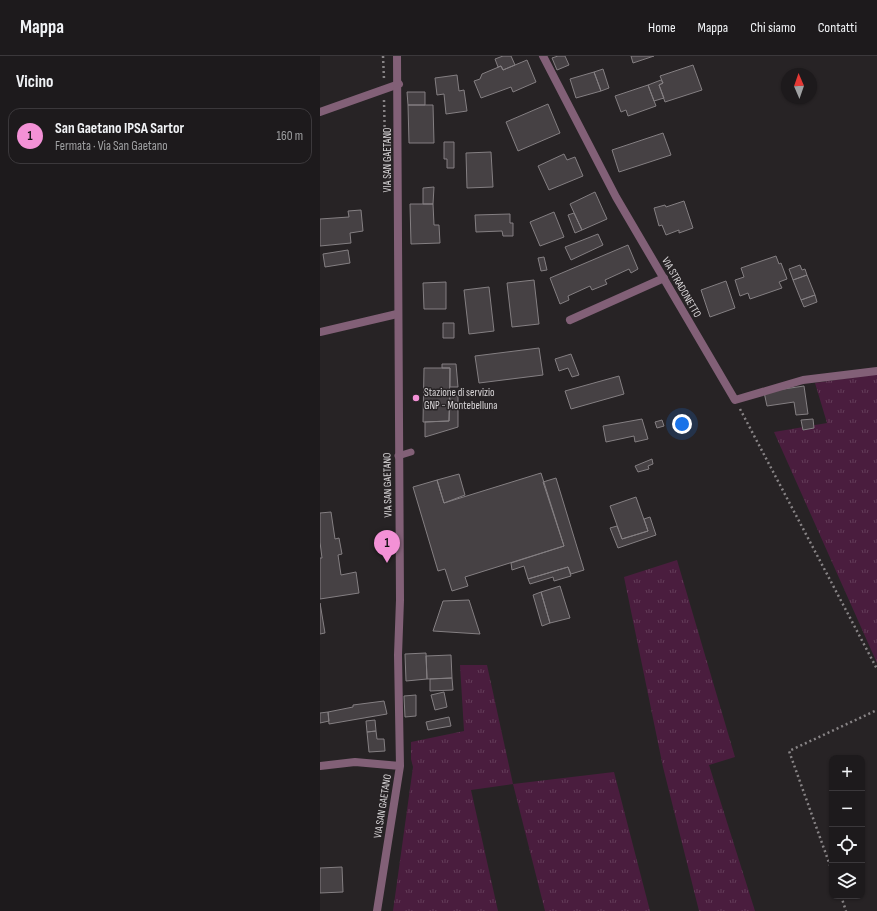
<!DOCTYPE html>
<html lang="it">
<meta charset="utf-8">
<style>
:root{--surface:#1d1a1c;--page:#2a2729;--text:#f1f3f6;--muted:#a0a1a3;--line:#3b383b;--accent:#f391d6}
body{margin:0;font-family:"Sofia Sans Condensed",sans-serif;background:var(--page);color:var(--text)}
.controls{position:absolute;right:12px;bottom:12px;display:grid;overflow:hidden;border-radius:8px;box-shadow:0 1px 3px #0004}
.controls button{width:36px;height:36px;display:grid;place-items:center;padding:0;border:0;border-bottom:1px solid var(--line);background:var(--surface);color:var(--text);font:20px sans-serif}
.compass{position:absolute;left:461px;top:12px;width:36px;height:36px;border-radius:50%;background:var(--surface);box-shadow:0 1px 3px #0004;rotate:358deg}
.you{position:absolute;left:362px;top:368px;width:14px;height:14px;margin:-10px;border:3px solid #fff;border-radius:50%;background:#1a73e8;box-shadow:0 0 0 6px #1a73e833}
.badge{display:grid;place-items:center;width:26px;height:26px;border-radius:50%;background:var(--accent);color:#111;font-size:13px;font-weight:700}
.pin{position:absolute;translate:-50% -33px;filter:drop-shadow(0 1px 2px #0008)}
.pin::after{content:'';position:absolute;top:21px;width:14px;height:12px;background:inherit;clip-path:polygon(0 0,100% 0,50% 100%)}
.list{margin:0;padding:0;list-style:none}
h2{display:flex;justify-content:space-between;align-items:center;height:52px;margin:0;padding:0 16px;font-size:17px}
h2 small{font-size:13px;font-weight:400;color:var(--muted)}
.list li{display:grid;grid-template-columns:26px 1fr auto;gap:12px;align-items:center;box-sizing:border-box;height:56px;margin:0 8px 8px;padding:0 8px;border:1px solid var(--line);border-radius:12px}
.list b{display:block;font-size:15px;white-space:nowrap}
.list p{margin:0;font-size:13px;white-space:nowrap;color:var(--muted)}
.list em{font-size:13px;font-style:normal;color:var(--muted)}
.icon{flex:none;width:22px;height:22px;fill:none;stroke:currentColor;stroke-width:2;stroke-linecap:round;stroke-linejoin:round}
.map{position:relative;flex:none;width:557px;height:855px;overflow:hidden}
header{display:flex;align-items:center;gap:24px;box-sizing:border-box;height:56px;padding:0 20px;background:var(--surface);border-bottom:1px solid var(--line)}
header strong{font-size:19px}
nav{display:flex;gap:22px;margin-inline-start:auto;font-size:14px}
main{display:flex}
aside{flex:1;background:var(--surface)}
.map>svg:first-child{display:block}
.grass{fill:url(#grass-tufts)}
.building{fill:#464144;stroke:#847f82}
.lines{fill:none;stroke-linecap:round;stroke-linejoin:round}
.path{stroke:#888486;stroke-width:2.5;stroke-dasharray:2 3;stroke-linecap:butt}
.service{stroke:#826077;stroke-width:7}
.minor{stroke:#826077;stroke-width:8}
.tertiary{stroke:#826077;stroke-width:8}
.poi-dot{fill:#f391d6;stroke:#272325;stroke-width:1.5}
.labels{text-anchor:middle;stroke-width:3;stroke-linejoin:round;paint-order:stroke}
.street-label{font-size:11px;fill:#d8d5d7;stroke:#272325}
.poi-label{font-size:11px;fill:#d8d5d7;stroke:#272325;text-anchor:start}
</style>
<header>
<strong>Mappa</strong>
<nav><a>Home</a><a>Mappa</a><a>Chi siamo</a><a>Contatti</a></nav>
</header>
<main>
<aside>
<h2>Vicino<small></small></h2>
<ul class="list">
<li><span class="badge">1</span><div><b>San Gaetano IPSA Sartor</b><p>Fermata · Via San Gaetano</p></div><em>160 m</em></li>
</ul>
</aside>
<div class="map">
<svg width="557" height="855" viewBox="0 0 557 855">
<defs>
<pattern id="grass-tufts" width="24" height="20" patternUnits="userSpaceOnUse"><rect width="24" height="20" fill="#4a1d3e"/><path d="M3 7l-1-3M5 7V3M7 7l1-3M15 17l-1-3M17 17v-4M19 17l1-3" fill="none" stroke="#633d59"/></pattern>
</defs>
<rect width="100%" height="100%" fill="#272325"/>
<path class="grass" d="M 557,318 L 557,607 L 454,376 L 507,367 L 495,327 Z
M 357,504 L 415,701 L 389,709 L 435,855 L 379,855 L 343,711 L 304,521 Z
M 140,609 L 167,609 L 193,728 L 294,716 L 330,855 L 225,855 L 193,728 L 151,734 L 178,855 L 73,855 L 93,711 L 91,703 L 91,686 L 144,675 Z"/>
<path class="building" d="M 183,0 L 191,0 L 195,9 L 183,14 L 181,10 L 178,11 L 175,3 Z
M 238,0 L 245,0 L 249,9 L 237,14 L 232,2 Z
M 311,0 L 334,0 L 313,7 Z
M 207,4 L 216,26 L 193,36 L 191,31 L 161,42 L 154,25 L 160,23 L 162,18 L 181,10 L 183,14 Z
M 373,9 L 382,34 L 345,46 L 339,29 L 343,27 L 340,20 Z
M 283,13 L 289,32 L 281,35 L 274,16 Z
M 274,16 L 281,35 L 256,42 L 250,23 Z
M 137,19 L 139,35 L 144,34 L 147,55 L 126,58 L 124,38 L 117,39 L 115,22 Z
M 341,24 L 343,27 L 339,29 L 344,42 L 334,45 L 328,29 Z
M 328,29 L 336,50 L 308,60 L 306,54 L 301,56 L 295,40 Z
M 87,36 L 105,36 L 105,49 L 88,49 Z
M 228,48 L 240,77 L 198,95 L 186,66 Z
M 88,49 L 113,49 L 114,87 L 89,87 Z
M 343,77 L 351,99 L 299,116 L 292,94 Z
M 124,86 L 134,86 L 134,112 L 127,112 L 127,103 L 124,103 Z
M 171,96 L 173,131 L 147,132 L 146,97 Z
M 244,98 L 247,104 L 255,101 L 263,120 L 229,134 L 218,110 Z
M 114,131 L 113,148 L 103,148 L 103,132 Z
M 275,136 L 287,163 L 262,174 L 250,148 Z
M 364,145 L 373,172 L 359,177 L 359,174 L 346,179 L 342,169 L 339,170 L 334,152 L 345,149 L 346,151 Z
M 90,148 L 113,148 L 114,169 L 119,169 L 120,187 L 91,188 Z
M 41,154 L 43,175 L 30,177 L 31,187 L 0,190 L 0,163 L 29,161 L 28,155 Z
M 234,156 L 244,181 L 220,190 L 210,166 Z
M 254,157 L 262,174 L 255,177 L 248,159 Z
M 190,158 L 190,167 L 193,167 L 193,180 L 183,180 L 182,175 L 156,176 L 155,159 Z
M 278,178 L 283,189 L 251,204 L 245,191 Z
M 308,189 L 318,213 L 311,217 L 309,213 L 285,224 L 287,228 L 272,234 L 270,230 L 248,240 L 249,244 L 240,248 L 230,222 Z
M 28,194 L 30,207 L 5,211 L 3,198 Z
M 456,200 L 459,208 L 461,207 L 467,223 L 459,226 L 462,232 L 430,243 L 428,237 L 420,240 L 415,224 L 424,221 L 421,212 Z
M 224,201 L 227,214 L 221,215 L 218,202 Z
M 480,209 L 482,214 L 485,213 L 487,219 L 473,224 L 469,213 Z
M 487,219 L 495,239 L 481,244 L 473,224 Z
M 214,224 L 219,268 L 192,271 L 187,227 Z
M 406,225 L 415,252 L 390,261 L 381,234 Z
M 126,226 L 126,253 L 104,253 L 103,227 Z
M 169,231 L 174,275 L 149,278 L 144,234 Z
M 495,239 L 497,246 L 484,251 L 481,244 Z
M 123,267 L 134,267 L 134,282 L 123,282 Z
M 219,292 L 223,319 L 159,327 L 155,300 Z
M 251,298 L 259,319 L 252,321 L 248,312 L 239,315 L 235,303 Z
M 122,308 L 136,308 L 138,331 L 130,331 L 130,312 L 122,312 Z
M 104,312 L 130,312 L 129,365 L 103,366 Z
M 299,320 L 304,338 L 251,353 L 245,335 Z
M 484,330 L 488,358 L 476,359 L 474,346 L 447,350 L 444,336 Z
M 130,339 L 138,340 L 138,371 L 105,381 L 105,366 L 129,365 Z
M 322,363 L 328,383 L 315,386 L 314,380 L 286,386 L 283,370 Z
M 493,363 L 494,372 L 483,374 L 481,364 Z
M 342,364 L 344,370 L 337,372 L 335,366 Z
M 332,403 L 333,408 L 328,410 L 329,413 L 318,416 L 315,410 Z
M 221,417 L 244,490 L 145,521 L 148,530 L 132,535 L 125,513 L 118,515 L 93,431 L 117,424 L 124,447 Z
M 139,418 L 145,439 L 124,447 L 117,424 Z
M 236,422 L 264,514 L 251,518 L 248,511 L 208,523 L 204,510 L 192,514 L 191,507 L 244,490 L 223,426 Z
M 316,441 L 328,475 L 302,483 L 290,450 Z
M 11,456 L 15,483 L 19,482 L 22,498 L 18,499 L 21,519 L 36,516 L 39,537 L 0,543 L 0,502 L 2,502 L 0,486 L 0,457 Z
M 330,461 L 336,479 L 298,492 L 290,472 L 297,470 L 302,483 L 328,475 L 324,463 Z
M 248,511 L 251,520 L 234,525 L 233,521 L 210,528 L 208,523 Z
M 240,530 L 250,562 L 230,567 L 221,536 Z
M 221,536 L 230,567 L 222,570 L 213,539 Z
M 149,544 L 160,578 L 113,575 L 123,545 Z
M 0,547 L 5,577 L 0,578 Z
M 106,597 L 107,623 L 86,625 L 85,598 Z
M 131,599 L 132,622 L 107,623 L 106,600 Z
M 132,622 L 133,634 L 110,635 L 110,623 Z
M 124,636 L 127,651 L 115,654 L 111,639 Z
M 96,639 L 96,660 L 85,661 L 84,640 Z
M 64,645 L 67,658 L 9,668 L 8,656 L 33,651 L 33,649 Z
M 8,656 L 9,665 L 0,667 L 0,657 Z
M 129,661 L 131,670 L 108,674 L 106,666 Z
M 55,664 L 56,675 L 47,676 L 46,665 Z
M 56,675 L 57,683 L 64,683 L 65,695 L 49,696 L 47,676 Z
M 22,811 L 23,836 L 0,837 L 0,812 Z"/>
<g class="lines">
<path class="path" d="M 63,0 L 64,23
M 64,44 L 65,89
M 420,353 L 557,613
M 512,815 L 469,695 L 557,654
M 521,840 L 526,855"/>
<path class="service" d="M 78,400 L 91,396"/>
<path class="minor" d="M 223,0 L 296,141 L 415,344 L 483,324 L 557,315
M 0,56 L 79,28
M 250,264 L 344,222
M 0,276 L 77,258"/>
<path class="tertiary" d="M 0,710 L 35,706 L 80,710
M 57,855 L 80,710 L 78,599 L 80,544 L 77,0"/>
</g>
<circle class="poi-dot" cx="96" cy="342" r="4"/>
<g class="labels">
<g class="street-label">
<text transform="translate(67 104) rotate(-90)" y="4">VIA SAN GAETANO</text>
<text transform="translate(362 231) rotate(60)" y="4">VIA STRADONETTO</text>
<text transform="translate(67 429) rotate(-91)" y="4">VIA SAN GAETANO</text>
<text transform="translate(62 750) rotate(-81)" y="4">VIA SAN GAETANO</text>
</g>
<g class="poi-label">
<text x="104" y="340">Stazione di servizio<tspan x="104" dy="13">GNP - Montebelluna</tspan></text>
</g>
</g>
</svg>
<div class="controls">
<button>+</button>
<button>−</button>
<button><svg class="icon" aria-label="locate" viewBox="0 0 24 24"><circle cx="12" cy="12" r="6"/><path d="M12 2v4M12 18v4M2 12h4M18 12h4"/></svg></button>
<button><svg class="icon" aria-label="layers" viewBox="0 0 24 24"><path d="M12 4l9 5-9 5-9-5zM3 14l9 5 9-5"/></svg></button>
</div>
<svg class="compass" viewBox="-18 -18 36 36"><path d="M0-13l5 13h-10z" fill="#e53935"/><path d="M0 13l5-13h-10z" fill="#a0a1a3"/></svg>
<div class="you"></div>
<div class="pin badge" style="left:67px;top:507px">1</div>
</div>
</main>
